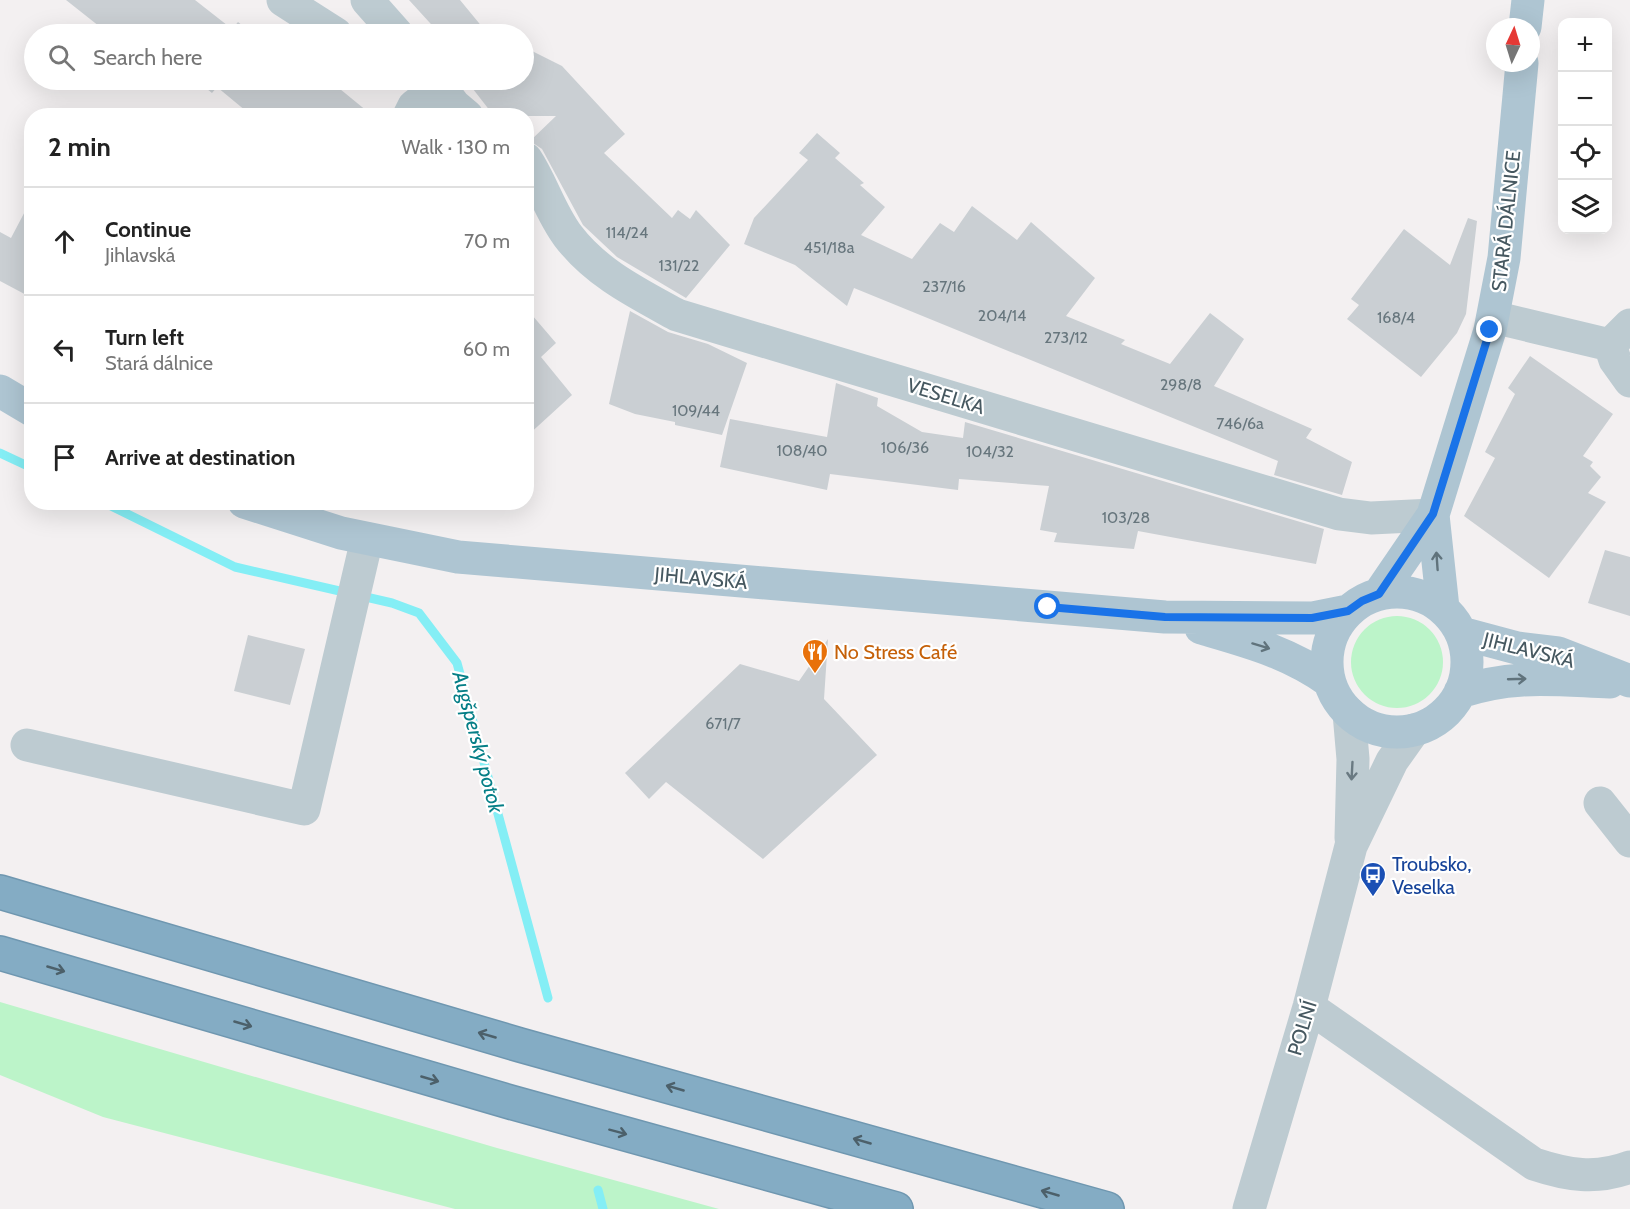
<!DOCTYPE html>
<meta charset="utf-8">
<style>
:root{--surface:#fff;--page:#f2f2f2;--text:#222;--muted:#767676;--line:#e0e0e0}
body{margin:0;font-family:Cabin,sans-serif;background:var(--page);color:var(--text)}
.controls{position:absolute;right:18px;top:18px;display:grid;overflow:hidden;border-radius:12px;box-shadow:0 6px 24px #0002}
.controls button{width:54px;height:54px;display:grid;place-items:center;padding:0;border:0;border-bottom:2px solid var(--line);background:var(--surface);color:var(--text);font:30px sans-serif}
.compass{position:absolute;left:1486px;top:18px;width:54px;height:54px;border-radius:50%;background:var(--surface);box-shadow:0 6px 24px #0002;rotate:4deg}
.stop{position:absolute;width:18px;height:18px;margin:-14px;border:4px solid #1a73e8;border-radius:50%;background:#fff}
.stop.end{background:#1a73e8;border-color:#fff;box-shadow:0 2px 6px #0008}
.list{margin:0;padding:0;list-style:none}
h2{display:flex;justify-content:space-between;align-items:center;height:78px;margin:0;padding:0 24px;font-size:26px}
h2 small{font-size:20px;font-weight:400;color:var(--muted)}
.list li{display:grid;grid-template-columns:39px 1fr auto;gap:18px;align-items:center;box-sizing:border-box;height:108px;padding:0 24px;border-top:2px solid var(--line)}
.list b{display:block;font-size:22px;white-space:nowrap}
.list p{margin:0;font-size:20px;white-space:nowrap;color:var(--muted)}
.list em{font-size:20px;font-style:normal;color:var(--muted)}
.icon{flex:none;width:33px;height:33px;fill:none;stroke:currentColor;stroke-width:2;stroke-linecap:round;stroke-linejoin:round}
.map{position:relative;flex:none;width:1630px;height:1209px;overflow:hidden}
.search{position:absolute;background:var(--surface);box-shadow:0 6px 24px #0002;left:24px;top:24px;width:510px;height:66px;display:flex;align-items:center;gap:15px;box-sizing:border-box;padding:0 21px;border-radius:33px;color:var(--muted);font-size:22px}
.panel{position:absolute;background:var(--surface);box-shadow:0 6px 24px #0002;left:24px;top:108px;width:510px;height:402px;border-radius:24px}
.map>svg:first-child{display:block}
.green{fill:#bcf4c9}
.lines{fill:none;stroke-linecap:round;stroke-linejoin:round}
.stream{stroke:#84eef5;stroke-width:9}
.building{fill:#cacfd3}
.highway-casing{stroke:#6f97b0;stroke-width:36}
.minor{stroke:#bdcbd1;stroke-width:33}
.major{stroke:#aec5d2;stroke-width:33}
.highway{stroke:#84acc4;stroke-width:33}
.oneway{stroke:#60737c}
.oneway2{stroke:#6a7a82}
.oneway3{stroke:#4c606a}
.route{stroke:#1a73e8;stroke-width:8}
.labels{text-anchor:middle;stroke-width:4.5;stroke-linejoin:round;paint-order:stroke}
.number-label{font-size:16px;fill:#67767d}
.street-label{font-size:20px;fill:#465860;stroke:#fff}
.food-label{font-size:20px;fill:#c56008;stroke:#fff;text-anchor:start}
.transit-label{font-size:20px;fill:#164399;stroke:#fff;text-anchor:start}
.water-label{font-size:21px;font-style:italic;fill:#057f87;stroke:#fff}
</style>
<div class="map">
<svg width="1630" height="1209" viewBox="0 0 1630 1209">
<rect width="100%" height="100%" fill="#f3f0f1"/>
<path class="green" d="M1351 662a46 46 0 1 1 92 0a46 46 0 1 1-92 0Z
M 0,1002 L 497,1148 L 719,1209 L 455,1209 L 103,1117 L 0,1075 Z"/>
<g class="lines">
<path class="stream" d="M 0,453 L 32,468
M 103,502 L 235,567 L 392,603 L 419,613 L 457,663 L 548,998
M 598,1190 L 603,1209"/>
</g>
<path class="building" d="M 66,0 L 195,0 L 232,29 L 238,22 L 253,34 L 109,34 Z
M 409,0 L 460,0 L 488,34 L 440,34 Z
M 530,50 L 562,66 L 625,134 L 604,153 L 672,218 L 678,210 L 690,219 L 696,210 L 730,245 L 686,298 L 617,257 L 583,225 L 542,149 L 530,141 L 556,116 L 494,116 L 466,80 L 524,80 L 524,55 Z
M 196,80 L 329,80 L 373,116 L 252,116 L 217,87 L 212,93 Z
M 817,133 L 840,153 L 835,158 L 864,183 L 860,185 L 885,207 L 861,235 L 912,259 L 940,223 L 954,232 L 972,206 L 1017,240 L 1031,222 L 1095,278 L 1066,316 L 1125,340 L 1121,344 L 1170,364 L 1210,313 L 1244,339 L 1214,386 L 1312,429 L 1306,438 L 1352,462 L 1342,495 L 1274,475 L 1278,461 L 854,288 L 847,306 L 795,265 L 744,244 L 754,218 L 808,160 L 799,153 Z
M 32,198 L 32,298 L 0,281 L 0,232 L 11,238 Z
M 1468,218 L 1477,221 L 1466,314 L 1457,333 L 1421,377 L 1347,319 L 1359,305 L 1351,299 L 1404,229 L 1450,265 Z
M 526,308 L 556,343 L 541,357 L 572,395 L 526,437 Z
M 630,311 L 668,332 L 708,344 L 747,363 L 722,435 L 675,425 L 675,422 L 635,414 L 609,404 Z
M 1530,356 L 1613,414 L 1583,456 L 1593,462 L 1590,466 L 1601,477 L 1588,493 L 1606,502 L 1549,578 L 1464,516 L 1495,458 L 1485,452 L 1515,394 L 1508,388 Z
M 836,383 L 878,398 L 877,406 L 922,432 L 963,438 L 965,422 L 1324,529 L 1316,564 L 1138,531 L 1134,549 L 1054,542 L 1057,533 L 1040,530 L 1049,486 L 959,479 L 958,490 L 830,474 L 827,490 L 720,467 L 730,419 L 827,437 Z
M 1605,550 L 1630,557 L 1630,616 L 1588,603 Z
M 248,635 L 305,649 L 290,705 L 234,691 Z
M 828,639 L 824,699 L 877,755 L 763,859 L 666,782 L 649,799 L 625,773 L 740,664 L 799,681 Z"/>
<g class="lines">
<defs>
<path id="highway" d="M 0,892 L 520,1045 L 1107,1209
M 0,953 L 510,1102 L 896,1209"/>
</defs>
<use href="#highway" class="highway-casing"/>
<path class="minor" d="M 283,0 L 336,34
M 367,0 L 397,34
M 435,80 L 454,105 L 467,116
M 409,116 L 414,106 L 440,86
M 526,159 C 542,183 550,212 568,236 C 596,273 637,293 677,315 L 1339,514 L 1371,518 L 1433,515
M 1493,317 L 1610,345
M 1610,345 L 1615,360 L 1630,381
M 1610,345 L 1630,325
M 1349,713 L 1353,759 L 1351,838
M 27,745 L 304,809 L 367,539
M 1600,803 L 1630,841
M 1309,1007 L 1534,1164 C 1567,1175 1596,1180 1630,1167
M 1249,1209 L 1309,1007 L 1351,846 L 1392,761 L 1414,730"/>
<path class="major" d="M 1525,27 L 1528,0
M 0,391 L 32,410
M 244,502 L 341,533 L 458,557 L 1165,617 L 1313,618 L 1348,611
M 1433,515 L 1443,608
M1327 662a70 70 0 1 1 140 0a70 70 0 1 1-140 0Z
M 1379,594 L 1433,515 L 1490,330 L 1504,258 L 1522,63
M 1201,628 C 1249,642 1288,652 1329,681
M 1461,633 L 1517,648 L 1558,653 L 1630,681
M 1460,692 C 1513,674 1555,680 1610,682"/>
<use href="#highway" class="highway"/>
</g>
<defs><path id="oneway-shaft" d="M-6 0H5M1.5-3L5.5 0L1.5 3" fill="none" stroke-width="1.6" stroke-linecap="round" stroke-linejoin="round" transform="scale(1.5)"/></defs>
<g class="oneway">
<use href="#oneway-shaft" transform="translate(1437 561) rotate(-94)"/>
<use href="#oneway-shaft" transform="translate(1261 646) rotate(17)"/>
<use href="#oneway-shaft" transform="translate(1517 679) rotate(-2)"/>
</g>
<use class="oneway2" href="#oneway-shaft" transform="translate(1352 771) rotate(93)"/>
<g class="oneway3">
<use href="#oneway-shaft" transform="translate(56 969) rotate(16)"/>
<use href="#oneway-shaft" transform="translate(243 1024) rotate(16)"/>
<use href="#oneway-shaft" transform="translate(487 1035) rotate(-164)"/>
<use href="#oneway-shaft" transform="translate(430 1079) rotate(16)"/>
<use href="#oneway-shaft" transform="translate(675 1088) rotate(-164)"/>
<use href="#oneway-shaft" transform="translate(618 1132) rotate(15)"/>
<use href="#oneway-shaft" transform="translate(862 1141) rotate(-164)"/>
<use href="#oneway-shaft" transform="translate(1050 1193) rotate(-164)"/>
</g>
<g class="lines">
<path class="route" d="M 1048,607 L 1165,617 L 1312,618 L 1348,611 L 1362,601 L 1379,594 L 1433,514 L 1490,330"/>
</g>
<defs>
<symbol id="restaurant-pin" viewBox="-11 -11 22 30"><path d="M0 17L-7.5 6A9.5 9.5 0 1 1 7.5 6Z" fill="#e8710a" stroke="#fff"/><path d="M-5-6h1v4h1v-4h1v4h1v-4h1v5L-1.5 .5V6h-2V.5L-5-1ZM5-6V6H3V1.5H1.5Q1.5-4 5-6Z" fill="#fff"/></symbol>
<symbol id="bus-pin" viewBox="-11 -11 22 30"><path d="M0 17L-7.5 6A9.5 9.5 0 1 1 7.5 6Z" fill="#1a4fb4" stroke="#fff"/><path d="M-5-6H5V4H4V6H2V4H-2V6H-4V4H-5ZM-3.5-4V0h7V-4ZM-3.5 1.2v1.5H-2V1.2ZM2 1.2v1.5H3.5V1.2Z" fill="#fff"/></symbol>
</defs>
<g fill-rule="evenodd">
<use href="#restaurant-pin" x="800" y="637" width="30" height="40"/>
<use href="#bus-pin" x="1358" y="860" width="30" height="40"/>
</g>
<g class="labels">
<g class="number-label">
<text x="627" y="238">114/24</text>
<text x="829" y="253">451/18a</text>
<text x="679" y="271">131/22</text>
<text x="944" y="292">237/16</text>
<text x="1002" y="321">204/14</text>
<text x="1396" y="323">168/4</text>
<text x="1066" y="343">273/12</text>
<text x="1181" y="390">298/8</text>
<text x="696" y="416">109/44</text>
<text x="1240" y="429">746/6a</text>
<text x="905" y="453">106/36</text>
<text x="802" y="456">108/40</text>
<text x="990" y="457">104/32</text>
<text x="1126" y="523">103/28</text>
<text x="723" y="729">671/7</text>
</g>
<g class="street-label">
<text transform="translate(1506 221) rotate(-84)" y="7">STARÁ DÁLNICE</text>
<text transform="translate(946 396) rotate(17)" y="7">VESELKA</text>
<text transform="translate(701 578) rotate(5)" y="7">JIHLAVSKÁ</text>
<text transform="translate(1529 650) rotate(14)" y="7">JIHLAVSKÁ</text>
<text transform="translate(1302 1028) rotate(-73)" y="7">POLNÍ</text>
</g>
<g class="food-label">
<text x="834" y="659">No Stress Café</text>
</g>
<g class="transit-label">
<text x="1392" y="871">Troubsko,<tspan x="1392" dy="23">Veselka</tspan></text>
</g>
<g class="water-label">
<text transform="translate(478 742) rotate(75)" y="7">Augšperský potok</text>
</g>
</g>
</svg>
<div class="controls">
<button>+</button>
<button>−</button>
<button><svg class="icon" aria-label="locate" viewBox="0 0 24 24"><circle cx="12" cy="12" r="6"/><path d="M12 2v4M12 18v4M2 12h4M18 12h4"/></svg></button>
<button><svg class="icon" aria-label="layers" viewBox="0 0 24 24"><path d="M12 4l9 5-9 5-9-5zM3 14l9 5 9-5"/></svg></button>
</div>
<svg class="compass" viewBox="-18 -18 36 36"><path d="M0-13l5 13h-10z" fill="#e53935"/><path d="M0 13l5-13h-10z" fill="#767676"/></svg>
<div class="stop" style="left:1048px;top:607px"></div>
<div class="stop end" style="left:1490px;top:330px"></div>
<div class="search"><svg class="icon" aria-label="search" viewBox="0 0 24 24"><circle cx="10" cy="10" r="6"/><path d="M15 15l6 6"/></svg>Search here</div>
<section class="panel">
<h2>2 min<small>Walk · 130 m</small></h2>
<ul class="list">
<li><svg class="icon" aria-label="ahead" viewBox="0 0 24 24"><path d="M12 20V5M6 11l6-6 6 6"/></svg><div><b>Continue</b><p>Jihlavská</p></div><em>70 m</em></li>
<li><svg class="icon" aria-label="left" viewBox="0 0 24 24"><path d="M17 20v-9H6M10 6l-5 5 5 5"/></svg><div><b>Turn left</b><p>Stará dálnice</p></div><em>60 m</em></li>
<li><svg class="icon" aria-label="arrive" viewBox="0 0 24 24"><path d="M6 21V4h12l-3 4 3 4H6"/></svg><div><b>Arrive at destination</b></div></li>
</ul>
</section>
</div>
